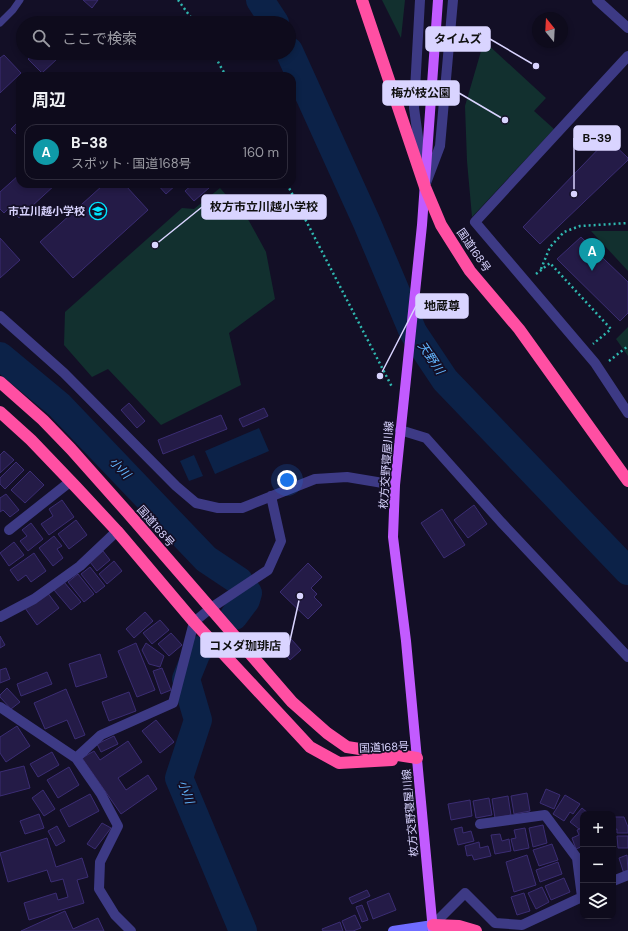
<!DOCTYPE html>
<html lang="ja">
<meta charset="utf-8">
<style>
:root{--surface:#0e0b1c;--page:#171425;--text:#f1f3f6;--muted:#9b9ba3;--line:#2e2b3b;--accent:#00e5ff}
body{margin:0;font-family:"DM Sans","Noto Sans JP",sans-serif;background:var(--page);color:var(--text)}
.controls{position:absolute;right:12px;bottom:12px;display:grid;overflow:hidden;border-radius:8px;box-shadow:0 2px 6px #0003}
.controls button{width:36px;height:36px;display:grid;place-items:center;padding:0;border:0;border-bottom:1px solid var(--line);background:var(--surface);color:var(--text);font:20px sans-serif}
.compass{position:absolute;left:532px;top:12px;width:36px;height:36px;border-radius:50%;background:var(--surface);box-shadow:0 2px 6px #0003;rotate:342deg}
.you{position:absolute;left:287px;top:480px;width:14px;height:14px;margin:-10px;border:3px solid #fff;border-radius:50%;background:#1a73e8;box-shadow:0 0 0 6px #1a73e833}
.badge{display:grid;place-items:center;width:26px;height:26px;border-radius:50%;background:var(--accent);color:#fff;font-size:13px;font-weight:700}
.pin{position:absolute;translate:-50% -33px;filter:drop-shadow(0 1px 2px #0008)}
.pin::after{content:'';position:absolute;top:21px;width:14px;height:12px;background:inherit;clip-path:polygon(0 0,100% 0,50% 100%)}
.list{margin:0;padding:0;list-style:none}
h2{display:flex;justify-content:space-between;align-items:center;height:52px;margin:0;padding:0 16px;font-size:17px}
h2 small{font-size:13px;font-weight:400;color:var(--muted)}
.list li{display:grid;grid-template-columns:26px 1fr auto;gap:12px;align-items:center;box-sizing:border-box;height:56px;margin:0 8px 8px;padding:0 8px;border:1px solid var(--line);border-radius:12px}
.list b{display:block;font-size:15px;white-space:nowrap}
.list p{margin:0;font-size:13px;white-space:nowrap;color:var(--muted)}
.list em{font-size:13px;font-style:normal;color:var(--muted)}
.icon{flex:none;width:22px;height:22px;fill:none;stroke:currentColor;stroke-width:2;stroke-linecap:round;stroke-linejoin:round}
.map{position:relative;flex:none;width:628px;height:931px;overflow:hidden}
.search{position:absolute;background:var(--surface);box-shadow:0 2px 6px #0003;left:16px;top:16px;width:280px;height:44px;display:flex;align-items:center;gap:10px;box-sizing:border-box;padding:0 14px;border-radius:22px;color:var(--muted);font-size:15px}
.panel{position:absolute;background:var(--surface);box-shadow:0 2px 6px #0003;left:16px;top:72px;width:280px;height:116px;border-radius:12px}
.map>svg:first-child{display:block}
.green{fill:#12302f}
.water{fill:#0c2248}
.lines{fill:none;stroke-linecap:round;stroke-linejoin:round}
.river{stroke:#0c2248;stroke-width:28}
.building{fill:#241b47;stroke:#3b2d73}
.path{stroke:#2fb8b0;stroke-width:2.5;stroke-dasharray:2 3;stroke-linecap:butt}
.lane{stroke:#3d3a85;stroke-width:7}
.street{stroke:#3d3a85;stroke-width:10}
.secondary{stroke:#6f6bff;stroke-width:10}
.primary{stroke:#c25bff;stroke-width:10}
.highway{stroke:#ff4fa3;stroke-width:12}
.labels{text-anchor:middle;stroke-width:3.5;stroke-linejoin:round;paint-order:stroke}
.poi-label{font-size:11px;font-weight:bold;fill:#d9d4ff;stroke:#130f26;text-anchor:end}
.street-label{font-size:11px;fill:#d9d4ff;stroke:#130f26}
.water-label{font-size:12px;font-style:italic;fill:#62b6ff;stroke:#130f26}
.leader{fill:none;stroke:#d9d4ff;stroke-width:1.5}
.callout-dot{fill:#d9d4ff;stroke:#130f26;stroke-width:1.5}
.callout{fill:#d9d4ff;stroke:#d9d4ff;stroke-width:1.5}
.callout-label{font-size:12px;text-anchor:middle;font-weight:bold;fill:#111}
</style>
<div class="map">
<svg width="628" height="931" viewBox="0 0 628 931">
<rect width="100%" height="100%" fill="#130f26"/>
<path class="green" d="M 382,0 L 405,0 L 401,38 Z
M 484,41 L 546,98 L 534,111 L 554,129 L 472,217 L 467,161 L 465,106 Z
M 220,188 L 249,221 L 266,252 L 275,299 L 229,333 L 241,385 L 161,425 L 108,369 L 92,377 L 64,345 L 65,312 L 182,208 L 194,209 Z
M 591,231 L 628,231 L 628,271 Z
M 628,327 L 628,356 L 616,339 Z"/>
<path class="water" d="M 259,428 L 269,451 L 215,474 L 205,451 Z
M 194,455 L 203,476 L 189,481 L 180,461 Z"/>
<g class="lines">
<path class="river" d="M 260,0 L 275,23
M 289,51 L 367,223 L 413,332 L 445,380 L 628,571
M 0,356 L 59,405 L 206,559 L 239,581
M 234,616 L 246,600 L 248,593
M 199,650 L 197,652 L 186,679 L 198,720 L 179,778 L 243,931"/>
</g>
<path class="building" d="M 83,0 L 98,0 L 92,8 Z
M 35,53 L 51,53 L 57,59 L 42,73 L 28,59 Z
M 4,55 L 21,73 L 0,93 L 0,58 Z
M 20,120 L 20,134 L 18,136 L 11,129 Z
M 608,139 L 628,158 L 628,160 L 540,244 L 523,227 Z
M 20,174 L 20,184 L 56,184 L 19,218 L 10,207 L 4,213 L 0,209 L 0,192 Z
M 101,184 L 128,184 L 126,186 L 148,210 L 73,278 L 40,242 L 102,186 Z
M 157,184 L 177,184 L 166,194 Z
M 193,184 L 205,184 L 209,188 L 194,201 L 185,191 Z
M 581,237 L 628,282 L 628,313 L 620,321 L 557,259 Z
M 0,238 L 20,260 L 0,278 Z
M 129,403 L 145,421 L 137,428 L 121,410 Z
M 264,408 L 268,416 L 243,427 L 239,419 Z
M 221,415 L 227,429 L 163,454 L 158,440 Z
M 4,451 L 14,460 L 0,473 L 0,455 Z
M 16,462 L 24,470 L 5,489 L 0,484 L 0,478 Z
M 30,471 L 44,485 L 25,503 L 11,490 Z
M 6,494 L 19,510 L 10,517 L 3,510 L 0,512 L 0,498 Z
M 62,500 L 74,517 L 49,535 L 41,524 L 53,516 L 49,509 Z
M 474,505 L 487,524 L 468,538 L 454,520 Z
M 442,509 L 465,545 L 444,558 L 421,523 Z
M 76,520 L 87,535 L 69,549 L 58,534 Z
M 31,523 L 43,539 L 28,551 L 20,541 L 27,536 L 22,530 Z
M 54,536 L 62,546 L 57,549 L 63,558 L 53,566 L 39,548 Z
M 14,542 L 24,555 L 9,566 L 0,553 Z
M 103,551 L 110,560 L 97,571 L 90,562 Z
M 34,553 L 46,571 L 31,582 L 26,575 L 18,581 L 10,570 Z
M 114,561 L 122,571 L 107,584 L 99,574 Z
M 308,563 L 322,577 L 311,588 L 317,594 L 314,597 L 322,605 L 308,619 L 280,592 Z
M 90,567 L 105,586 L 96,593 L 81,574 Z
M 78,574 L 94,594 L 84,602 L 68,582 Z
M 64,582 L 81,602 L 71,610 L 54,590 Z
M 47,592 L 59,608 L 37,625 L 25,608 Z
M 145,612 L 153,621 L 134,638 L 126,629 Z
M 160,620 L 169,630 L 152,644 L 143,633 Z
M 171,633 L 182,645 L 169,656 L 158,644 Z
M 0,636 L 5,645 L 0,648 Z
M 291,639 L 301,650 L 290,660 L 280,648 Z
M 136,643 L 155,690 L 137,697 L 118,651 Z
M 146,643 L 164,656 L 160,667 L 149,664 L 142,650 Z
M 100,654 L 107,677 L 76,687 L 69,664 Z
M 6,668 L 10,679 L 0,683 L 0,670 Z
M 162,668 L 171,690 L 161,694 L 153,671 Z
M 47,672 L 52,684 L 21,696 L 17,684 Z
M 7,688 L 20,702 L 11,709 L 0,697 L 0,695 Z
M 66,689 L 85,735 L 75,739 L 67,720 L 45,729 L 34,703 Z
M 129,692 L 136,711 L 109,721 L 102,702 Z
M 156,720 L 174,742 L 160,753 L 142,731 Z
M 17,726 L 30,746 L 6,762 L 0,753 L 0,737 Z
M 114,736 L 118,744 L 101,752 L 97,744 Z
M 128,741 L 142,762 L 118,778 L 126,790 L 148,775 L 157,789 L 121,814 L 82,758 L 94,751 L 100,760 Z
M 52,752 L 59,765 L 38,777 L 30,764 Z
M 24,766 L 30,788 L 0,796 L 0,772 Z
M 69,767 L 79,785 L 58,798 L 47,780 Z
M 546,789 L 560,795 L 554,809 L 540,803 Z
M 43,790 L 55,809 L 44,816 L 32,798 Z
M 527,793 L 530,811 L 514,814 L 511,796 Z
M 90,794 L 99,811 L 69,827 L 60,810 Z
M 565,795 L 580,804 L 573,814 L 570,812 L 564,821 L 553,814 Z
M 508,796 L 511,815 L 495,818 L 492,799 Z
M 489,798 L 492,815 L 476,818 L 473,801 Z
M 470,800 L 472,816 L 451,820 L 448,804 Z
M 582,808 L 589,814 L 583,814 L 583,825 L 579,829 L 570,822 Z
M 39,814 L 44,828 L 25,834 L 20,821 Z
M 613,817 L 624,817 L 628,827 L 628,833 L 617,833 L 617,829 L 613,830 Z
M 102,823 L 111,828 L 95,849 L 87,844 Z
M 543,825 L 547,843 L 533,847 L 529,828 Z
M 57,826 L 65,841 L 56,846 L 48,831 Z
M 462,827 L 463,833 L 471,831 L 474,841 L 458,845 L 454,829 Z
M 525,828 L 529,848 L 514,851 L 511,839 L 516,838 L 514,830 Z
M 583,828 L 583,846 L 576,849 L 572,838 L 579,835 L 577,830 Z
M 500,834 L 502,841 L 509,839 L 511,851 L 495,854 L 491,835 Z
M 617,836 L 628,836 L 628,848 L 618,848 Z
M 47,838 L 56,867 L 82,858 L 88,877 L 77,880 L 84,903 L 29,920 L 24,903 L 56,893 L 58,900 L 68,897 L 63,879 L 51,882 L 47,870 L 8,882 L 0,853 Z
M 479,842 L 480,848 L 488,846 L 491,856 L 474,860 L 472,855 L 467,856 L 465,846 Z
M 552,844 L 558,860 L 539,866 L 533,850 Z
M 527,855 L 536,885 L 514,892 L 506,862 Z
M 627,855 L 628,872 L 624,874 L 619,858 Z
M 558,862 L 562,874 L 540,882 L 536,870 Z
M 564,878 L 570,892 L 551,900 L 545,886 Z
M 542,887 L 549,902 L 536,909 L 528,893 Z
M 367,890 L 370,896 L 352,904 L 349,898 Z
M 389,893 L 396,910 L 373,919 L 367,902 Z
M 524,893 L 530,911 L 517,915 L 511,897 Z
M 362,905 L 368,920 L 362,922 L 356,907 Z
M 65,911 L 73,929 L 98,918 L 104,931 L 21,931 Z
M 355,915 L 361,928 L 353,931 L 346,931 L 342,921 Z
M 340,922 L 343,931 L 323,931 L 322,929 Z"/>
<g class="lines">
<path class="path" d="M 178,0 L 195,23
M 213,53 L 226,76
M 287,184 L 392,387
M 541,269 L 550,247 L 564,232 L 580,226 L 628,223
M 536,274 L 550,263 L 611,329 L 593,344
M 609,361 L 628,346"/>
<path class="lane" d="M 0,23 L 13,10 L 20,0"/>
<path class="street" d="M 420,0 L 414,108 L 422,167
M 597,0 L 628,28
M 628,56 L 475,222 L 595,363 L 628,413
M 426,183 L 440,146 L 453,0
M 0,316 L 64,373 L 176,486 L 196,503 L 218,508 L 242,508 L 315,479 L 347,477 L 395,485
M 400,430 L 426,438 L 501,522 L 628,657
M 9,530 L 71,481
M 0,617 L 34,599 L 80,566 L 117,531
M 0,707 L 76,758
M 613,881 L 628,875
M 433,925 L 465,893 L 495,923 L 522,925 L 582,897 L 577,858 L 545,815 L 480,824
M 131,931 L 115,915 L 99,889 L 100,862 L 118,826 L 101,794 L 76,758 L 101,735 L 173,703 L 194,622 L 211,608 L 268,570 L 281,541 L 271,496"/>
<path class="secondary" d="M 393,931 L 433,925"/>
<path class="primary" d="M 433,931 L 406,641 L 393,537 L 395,485 L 422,225 L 438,0"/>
<path class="highway" d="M 362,0 L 425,187 L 441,225 L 470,271 L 519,329 L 628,481
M 0,382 L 43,420 L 71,449 L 127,512 L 292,702 L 327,733 L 347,747 L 417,758
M 0,412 L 31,440 L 76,487 L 117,531 L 194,622 L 310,747 L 339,763 L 392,760
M 433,925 L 459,926 L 476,931"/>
</g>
<defs>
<symbol id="school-ring" viewBox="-11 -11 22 22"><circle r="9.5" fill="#130f26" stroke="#00e5ff" stroke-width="1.5"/><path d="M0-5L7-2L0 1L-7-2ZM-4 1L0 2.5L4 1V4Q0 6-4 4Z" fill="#00e5ff"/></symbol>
</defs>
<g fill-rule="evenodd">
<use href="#school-ring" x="88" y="201" width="20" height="20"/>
</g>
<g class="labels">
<g class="poi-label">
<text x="85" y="215">市立川越小学校</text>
</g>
<g class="street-label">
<text transform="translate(474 250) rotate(55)" y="4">国道168号</text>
<text transform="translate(386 465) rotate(-86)" y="4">枚方交野寝屋川線</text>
<text transform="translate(156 526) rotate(49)" y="4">国道168号</text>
<text transform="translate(384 747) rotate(-3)" y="4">国道168号</text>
<text transform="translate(410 813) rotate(-95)" y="4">枚方交野寝屋川線</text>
</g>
<g class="water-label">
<text transform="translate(431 358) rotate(56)" y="4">天野川</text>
<text transform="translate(120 468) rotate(46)" y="4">小川</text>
<text transform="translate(186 792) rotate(70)" y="4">小川</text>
</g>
</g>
<path class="leader" d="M536 66L490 39M505 120L459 93M574 194L574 138M155 245L202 207M380 376L416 306M300 596L289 645"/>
<g class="callout-dot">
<circle cx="536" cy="66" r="4"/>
<circle cx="505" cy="120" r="4"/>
<circle cx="574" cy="194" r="4"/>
<circle cx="155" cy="245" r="4"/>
<circle cx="380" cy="376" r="4"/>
<circle cx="300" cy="596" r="4"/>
</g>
<g class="callout">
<rect x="426" y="27" width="64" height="24" rx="4"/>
<rect x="383" y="81" width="76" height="24" rx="4"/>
<rect x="574" y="126" width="46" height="24" rx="4"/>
<rect x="202" y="195" width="124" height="24" rx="4"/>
<rect x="416" y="294" width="52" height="24" rx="4"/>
<rect x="201" y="633" width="88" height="24" rx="4"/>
</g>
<g class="callout-label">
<text x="458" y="43">タイムズ</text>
<text x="421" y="97">梅が枝公園</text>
<text x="597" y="142">B-39</text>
<text x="264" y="211">枚方市立川越小学校</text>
<text x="442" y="310">地蔵尊</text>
<text x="245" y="650">コメダ珈琲店</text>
</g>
</svg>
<div class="controls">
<button>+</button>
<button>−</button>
<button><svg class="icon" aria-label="layers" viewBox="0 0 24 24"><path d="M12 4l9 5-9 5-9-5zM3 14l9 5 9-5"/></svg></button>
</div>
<svg class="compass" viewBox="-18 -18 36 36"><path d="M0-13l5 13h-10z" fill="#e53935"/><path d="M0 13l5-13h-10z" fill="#9b9ba3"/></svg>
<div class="you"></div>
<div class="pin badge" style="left:592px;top:271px;background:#0f9aa8">A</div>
<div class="search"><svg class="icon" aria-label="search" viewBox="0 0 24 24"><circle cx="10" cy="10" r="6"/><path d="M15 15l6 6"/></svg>ここで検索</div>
<section class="panel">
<h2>周辺<small></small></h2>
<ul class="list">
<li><span class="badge" style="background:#0f9aa8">A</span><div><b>B-38</b><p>スポット · 国道168号</p></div><em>160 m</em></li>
</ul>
</section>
</div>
